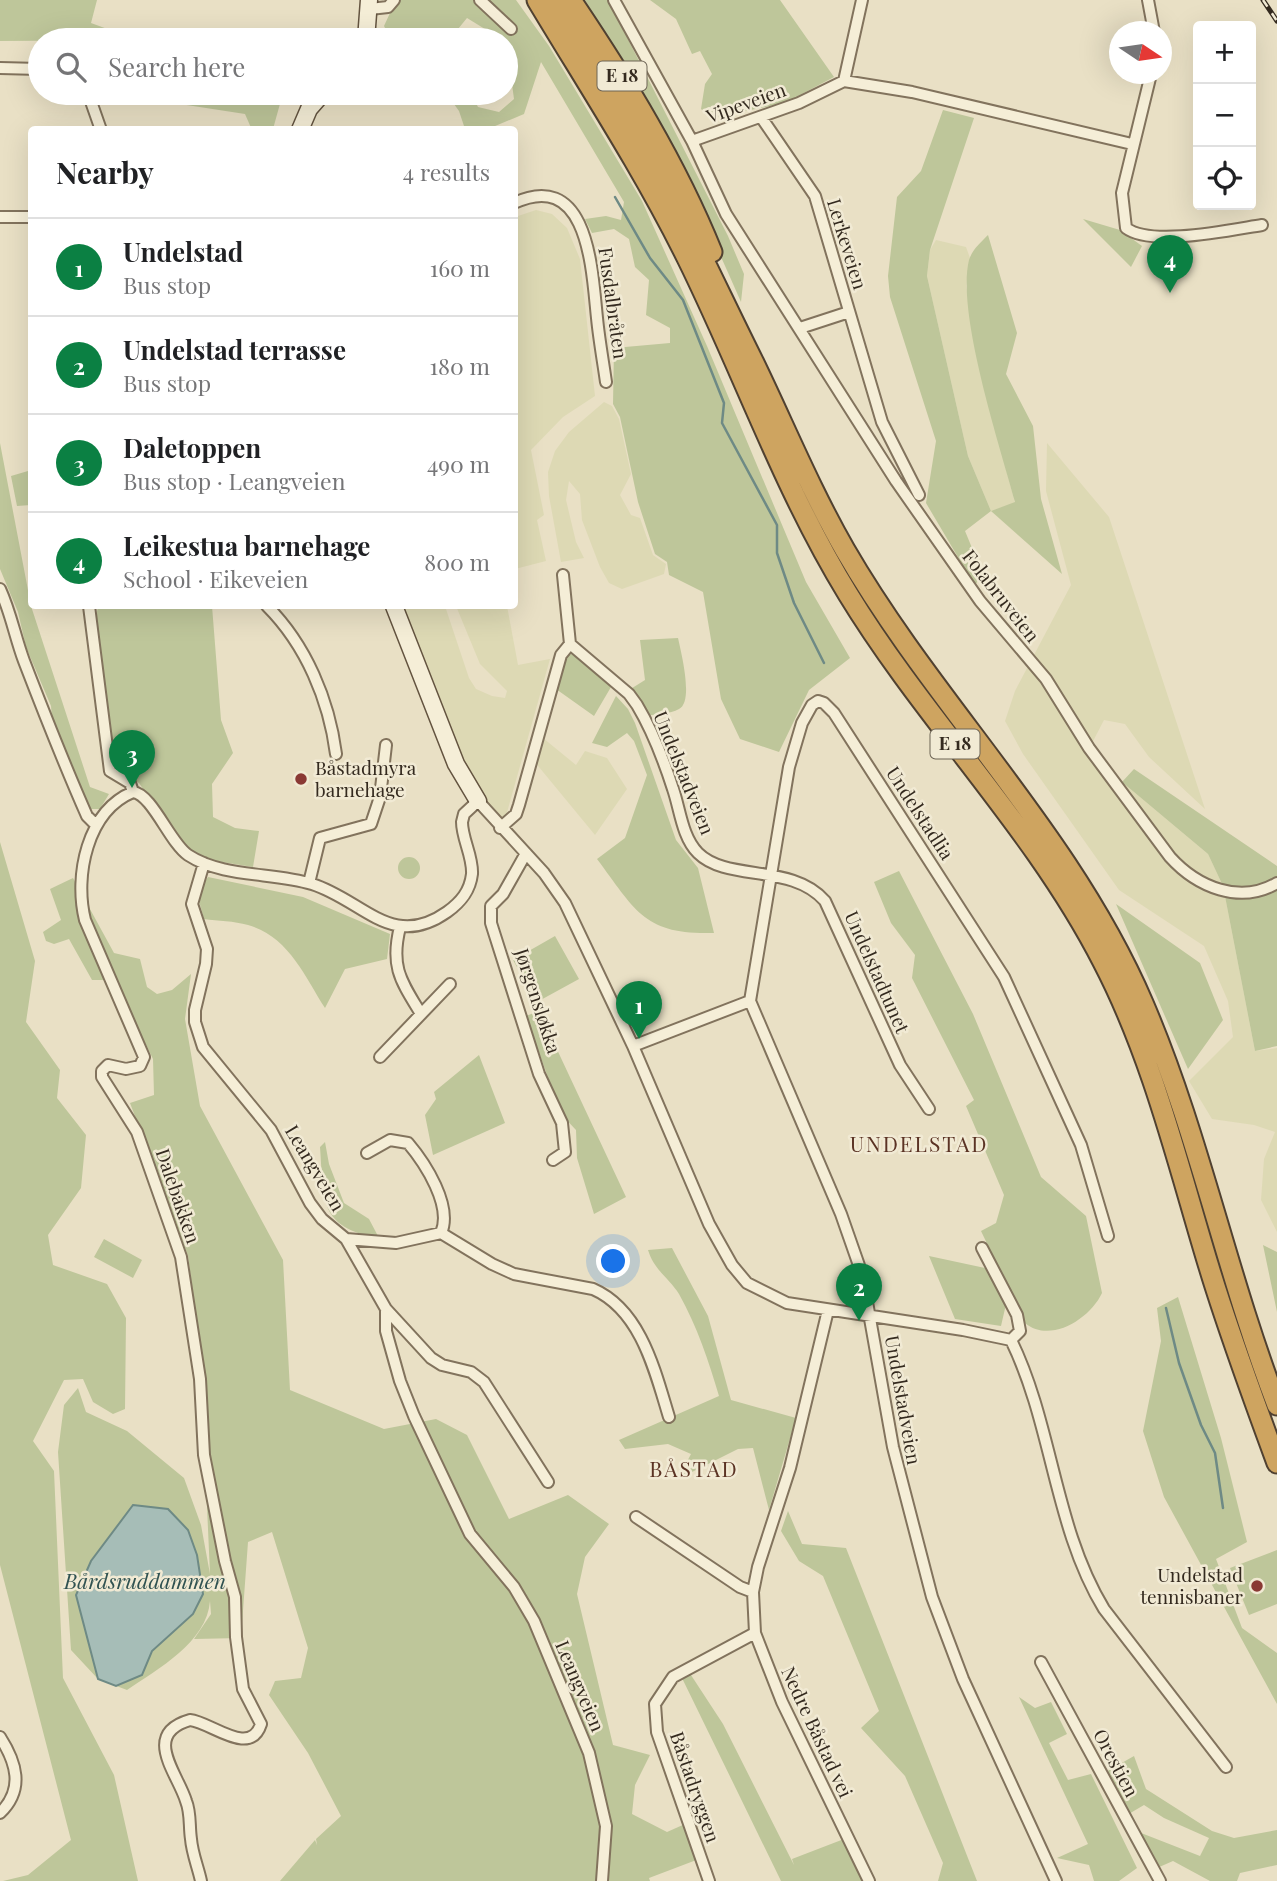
<!DOCTYPE html>
<meta charset="utf-8">
<style>
:root{--surface:#fff;--page:#f2f2f2;--text:#202124;--muted:#757577;--line:#e0e0e0;--accent:#0b8043}
body{margin:0;font-family:"Playfair Display",serif;background:var(--page);color:var(--text)}
.controls{position:absolute;right:21px;top:21px;display:grid;overflow:hidden;border-radius:7px;box-shadow:0 7px 28px #0002}
.controls button{width:63px;height:63px;display:grid;place-items:center;padding:0;border:0;border-bottom:2px solid var(--line);background:var(--surface);color:var(--text);font:35px sans-serif}
.compass{position:absolute;left:1109px;top:21px;width:63px;height:63px;border-radius:50%;background:var(--surface);box-shadow:0 7px 28px #0002;rotate:103deg}
.you{position:absolute;left:614px;top:1262px;width:24px;height:24px;margin:-18px;border:5px solid #fff;border-radius:50%;background:#1a73e8;box-shadow:0 0 0 10px #1a73e833}
.badge{display:grid;place-items:center;width:46px;height:46px;border-radius:50%;background:var(--accent);color:#fff;font-size:23px;font-weight:700}
.pin{position:absolute;translate:-50% -58px;filter:drop-shadow(0 2px 4px #0008)}
.pin::after{content:'';position:absolute;top:37px;width:24px;height:21px;background:inherit;clip-path:polygon(0 0,100% 0,50% 100%)}
.list{margin:0;padding:0;list-style:none}
h2{display:flex;justify-content:space-between;align-items:center;height:91px;margin:0;padding:0 28px;font-size:30px}
h2 small{font-size:23px;font-weight:400;color:var(--muted)}
.list li{display:grid;grid-template-columns:46px 1fr auto;gap:21px;align-items:center;box-sizing:border-box;height:98px;padding:0 28px;border-top:2px solid var(--line)}
.list b{display:block;font-size:26px;white-space:nowrap}
.list p{margin:0;font-size:23px;white-space:nowrap;color:var(--muted)}
.list em{font-size:23px;font-style:normal;color:var(--muted)}
.icon{flex:none;width:38px;height:38px;fill:none;stroke:currentColor;stroke-width:2;stroke-linecap:round;stroke-linejoin:round}
.map{position:relative;flex:none;width:1277px;height:1881px;overflow:hidden}
.search{position:absolute;background:var(--surface);box-shadow:0 7px 28px #0002;left:28px;top:28px;width:490px;height:77px;display:flex;align-items:center;gap:18px;box-sizing:border-box;padding:0 24px;border-radius:38px;color:var(--muted);font-size:26px}
.panel{position:absolute;background:var(--surface);box-shadow:0 7px 28px #0002;left:28px;top:126px;width:490px;height:483px;border-radius:7px}
.map>svg:first-child{display:block}
.farmland{fill:#ddd9b4}
.green{fill:#bec69a}
.water{fill:#a6bdb7;stroke:#6e8a85;stroke-width:2}
.lines{fill:none;stroke-linecap:round;stroke-linejoin:round}
.stream{stroke:#6e8a85;stroke-width:2.5}
.street-casing{stroke:#82735d;stroke-width:14}
.secondary-casing{stroke:#645440;stroke-width:19}
.highway-casing{stroke:#504131;stroke-width:23}
.street{stroke:#f5eed7;stroke-width:10}
.secondary{stroke:#f5eed7;stroke-width:16}
.highway{stroke:#cea460;stroke-width:19}
.rail-casing{stroke:#342a1f;stroke-width:5}
.rail{stroke:#f1ead4;stroke-width:2.5;stroke-dasharray:8;stroke-linecap:butt}
.poi-dot{fill:#8a3934;stroke:#f1ead4;stroke-width:2.5}
.labels{text-anchor:middle;stroke-width:5;stroke-linejoin:round;paint-order:stroke}
.shield{fill:#f1ead4;stroke:#6d6455;stroke-width:2}
.shield-label{font-size:18px;font-weight:bold;fill:#342a1f}
.street-label{font-size:19px;fill:#342a1f;stroke:#f1ead4}
.poi-label{font-size:19px;fill:#342a1f;stroke:#f1ead4;text-anchor:start}
.neighbourhood-label{font-size:21px;letter-spacing:2px;fill:#5b3324;stroke:#f1ead4}
.water-label{font-size:21px;font-style:italic;fill:#305251;stroke:#f1ead4}
</style>
<div class="map">
<svg width="1277" height="1881" viewBox="0 0 1277 1881">
<rect width="100%" height="100%" fill="#e9e0c5"/>
<path class="farmland" d="M 536,210 L 552,214 L 567,228 L 580,259 L 595,396 L 563,417 L 531,450 L 544,515 L 537,520 L 546,561 L 515,569 L 515,217 Z
M 936,240 L 966,247 L 970,258 L 966,286 L 980,371 L 1015,503 L 991,511 L 968,456 L 927,276 L 930,250 Z
M 604,402 L 612,406 L 619,419 L 631,474 L 620,495 L 631,515 L 640,518 L 653,555 L 666,564 L 664,574 L 622,589 L 609,583 L 600,567 L 582,520 L 580,494 L 569,481 L 566,500 L 576,542 L 584,558 L 561,562 L 549,496 L 548,472 L 555,451 L 569,432 Z
M 1047,443 L 1109,517 L 1205,809 L 1149,757 L 1125,724 L 1104,720 L 1090,747 L 1122,782 L 1208,854 L 1223,886 L 1255,1051 L 1277,1048 L 1277,1232 L 1261,1200 L 1264,1159 L 1275,1132 L 1254,1125 L 1212,1119 L 1189,1081 L 1233,1037 L 1228,1001 L 1204,946 L 1119,890 L 1023,754 L 1005,721 L 1015,691 L 1071,585 L 1046,491 Z
M 400,606 L 445,606 L 469,678 L 476,689 L 492,696 L 505,698 L 507,691 L 480,664 L 456,606 L 507,606 L 518,665 L 550,659 L 506,816 L 499,819 L 459,762 Z
M 543,738 L 576,765 L 585,751 L 607,758 L 627,789 L 595,835 L 534,761 Z"/>
<path class="green" d="M 0,0 L 97,0 L 91,23 L 121,34 L 164,40 L 0,41 Z
M 396,0 L 516,0 L 549,46 L 642,201 L 707,346 L 806,582 L 850,658 L 809,690 L 779,752 L 740,739 L 721,699 L 703,592 L 669,575 L 667,562 L 655,554 L 638,502 L 620,417 L 613,404 L 614,348 L 670,343 L 670,328 L 646,315 L 649,280 L 635,267 L 629,239 L 614,229 L 592,233 L 585,219 L 606,216 L 621,220 L 624,202 L 541,62 L 524,114 L 488,129 L 465,129 L 459,111 L 446,93 L 471,93 L 478,107 L 499,112 L 514,99 L 506,40 L 490,40 L 493,34 L 467,18 L 449,40 L 391,40 L 384,26 Z
M 585,0 L 608,0 L 728,236 L 744,274 L 741,302 C 705,220 667,137 622,59 C 610,39 596,20 585,0 Z
M 650,0 L 780,0 L 834,77 L 785,103 L 711,118 L 701,109 L 705,84 L 712,74 L 700,51 L 692,54 L 676,19 Z
M 156,93 L 283,93 L 273,129 L 252,130 L 245,114 L 154,100 Z
M 943,110 L 974,118 L 930,250 L 927,276 L 968,456 L 991,511 L 1015,502 C 1000,446 956,313 969,260 C 972,250 981,242 988,235 L 1017,333 L 1006,374 L 1033,426 L 1041,499 L 1062,574 L 991,511 L 965,531 L 982,572 L 975,586 L 926,503 L 936,441 L 890,297 L 888,276 L 897,197 L 921,171 Z
M 1083,219 L 1120,230 L 1142,246 L 1131,267 Z
M 0,443 L 31,606 L 90,787 L 109,794 L 100,809 L 89,809 L 52,719 L 51,706 L 26,647 L 18,612 L 0,569 Z
M 31,463 L 31,505 L 17,506 L 11,476 L 28,471 Z
M 98,606 L 212,606 L 221,720 L 233,753 L 212,784 L 213,817 L 235,828 L 259,831 L 253,867 L 197,858 L 180,843 L 139,783 L 110,765 L 96,617 Z
M 678,638 C 681,652 694,702 679,709 C 670,714 656,714 646,716 L 629,690 L 645,680 L 640,640 Z
M 572,654 L 611,687 L 594,716 L 556,689 L 566,656 Z
M 616,696 L 628,709 L 635,723 L 676,840 L 698,868 L 714,933 C 644,935 636,911 597,859 L 625,838 L 647,775 L 634,741 L 627,733 L 607,747 L 592,743 Z
M 1134,769 L 1277,866 L 1277,1046 L 1255,1051 L 1223,886 L 1208,854 L 1122,782 Z
M 0,842 L 35,961 L 26,1022 L 60,1070 L 57,1098 L 86,1135 L 81,1188 L 48,1235 L 53,1265 L 107,1284 L 126,1318 L 125,1409 L 113,1414 L 93,1402 L 83,1379 L 64,1380 L 33,1441 L 54,1471 L 63,1678 L 114,1775 L 138,1881 L 3,1881 L 28,1875 L 71,1840 L 0,1565 Z
M398 868a11 11 0 1 1 22 0a11 11 0 1 1-22 0Z
M 899,871 L 973,1014 L 1041,1177 L 1086,1216 L 1102,1293 C 1090,1319 1050,1344 1025,1323 L 981,1231 L 996,1223 L 1004,1195 L 966,1106 L 974,1100 L 912,978 L 915,955 L 891,923 L 874,882 Z
M 208,877 L 303,897 L 390,934 L 387,959 L 345,969 L 325,1008 C 304,975 288,936 248,925 C 234,921 218,921 204,919 L 197,894 Z
M 73,878 L 114,953 L 140,959 L 147,987 L 157,994 L 172,990 L 191,974 L 185,1019 L 200,1106 L 283,1260 L 290,1390 L 384,1429 L 436,1419 L 467,1435 L 509,1519 L 568,1495 L 609,1524 L 585,1557 L 577,1594 L 613,1745 L 650,1755 L 635,1785 L 632,1814 L 667,1832 L 685,1824 L 699,1859 L 649,1878 L 650,1881 L 280,1881 L 315,1840 L 317,1845 L 316,1839 L 341,1816 L 308,1753 L 269,1695 L 275,1681 L 301,1678 L 308,1648 L 272,1532 L 248,1542 L 241,1638 L 194,1639 L 211,1614 L 210,1601 C 207,1642 158,1669 127,1690 L 98,1679 L 71,1650 L 58,1452 L 64,1405 L 78,1388 L 86,1412 L 127,1431 L 184,1478 L 201,1525 L 210,1574 L 200,1349 L 188,1256 L 130,1103 L 154,1095 L 153,1059 L 114,980 L 92,980 L 69,939 L 54,944 L 46,941 L 43,932 L 61,920 L 50,889 Z
M 1116,904 L 1200,963 L 1223,1020 L 1188,1069 Z
M 555,936 L 579,979 L 537,1002 L 513,960 Z
M 539,1011 L 626,1197 L 594,1214 L 577,1158 L 576,1130 L 561,1114 L 526,1016 Z
M 479,1055 L 505,1123 L 433,1155 L 425,1115 L 436,1099 L 434,1092 Z
M 325,1142 L 329,1164 L 344,1203 L 369,1219 L 379,1238 C 318,1227 324,1201 320,1147 Z
M 104,1239 L 142,1260 L 133,1278 L 94,1257 Z
M 1263,1245 L 1277,1252 L 1277,1312 Z
M 672,1248 L 708,1316 L 731,1400 L 796,1418 L 769,1510 L 753,1448 L 738,1449 L 678,1479 L 691,1454 L 668,1444 L 625,1449 L 619,1440 L 719,1396 C 709,1362 697,1326 679,1294 C 669,1278 654,1270 648,1250 Z
M 929,1256 L 985,1268 L 1007,1300 L 1001,1326 L 955,1319 Z
M 1178,1297 L 1221,1438 L 1247,1542 L 1216,1559 L 1242,1628 L 1277,1653 L 1277,1704 L 1164,1497 L 1143,1431 L 1161,1341 L 1157,1308 Z
M 788,1511 L 802,1544 L 846,1548 L 977,1881 L 938,1881 L 943,1863 L 905,1776 L 861,1728 L 879,1711 L 823,1576 L 799,1561 L 781,1531 Z
M 1277,1550 L 1277,1604 L 1249,1615 L 1230,1568 Z
M 689,1672 L 723,1724 L 794,1865 L 792,1859 L 844,1839 L 865,1881 L 781,1881 L 681,1676 Z
M 1019,1697 L 1035,1708 L 1051,1702 L 1067,1734 L 1049,1743 L 1068,1780 L 1091,1774 L 1137,1868 L 1119,1881 L 1094,1881 L 1089,1865 L 1057,1858 L 1088,1844 Z
M 1134,1756 L 1146,1789 L 1212,1831 L 1234,1838 L 1277,1830 L 1277,1865 L 1240,1873 L 1237,1881 L 1210,1881 L 1173,1861 L 1157,1868 L 1136,1831 L 1200,1856 L 1209,1838 L 1164,1818 L 1144,1805 L 1127,1815 L 1104,1773 Z"/>
<path class="water" d="M 133,1505 L 168,1509 L 188,1530 L 197,1555 L 203,1594 L 193,1614 L 152,1651 L 142,1675 L 116,1686 L 98,1679 L 76,1595 L 91,1561 Z"/>
<g class="lines">
<path class="stream" d="M 615,197 L 650,258 L 683,300 L 724,403 L 722,423 L 777,525 L 777,553 L 794,603 L 824,663
M 1166,1308 L 1179,1363 L 1201,1425 L 1215,1453 L 1223,1508"/>
<defs>
<path id="street" d="M 480,0 L 511,29
M 614,0 L 692,141 L 726,214 L 896,481 L 980,601 L 1046,679 L 1089,748 L 1170,857 C 1197,887 1240,905 1277,883
M 1148,0 L 1154,32
M 370,9 L 388,7 L 394,0
M 0,68 L 40,69
M 1151,74 L 1122,193 L 1126,228 C 1151,247 1230,230 1262,225
M 844,81 L 862,0
M 88,93 L 101,130
M 761,117 L 815,196 L 882,422 L 919,495
M 692,141 L 799,103 L 844,81 L 912,92 L 1132,144
M 514,203 C 589,168 592,271 597,318 C 599,339 603,361 606,382
M 0,217 L 32,217
M 800,328 L 849,312
M 563,575 L 570,644 L 629,694 L 637,705 C 652,730 664,761 673,789 C 680,809 682,837 698,853 C 727,882 792,863 825,901 L 900,1065 L 929,1109
M 0,589 C 11,613 15,637 24,661 C 44,713 64,764 87,816 L 96,825
M 89,606 L 110,771 L 130,783 L 133,792 C 152,794 170,843 188,855 C 223,878 273,872 312,884 C 363,900 392,951 447,912 C 461,902 470,891 472,874 C 473,856 462,839 462,822 L 464,814 L 478,801 L 544,873 L 565,903 L 633,1046 L 709,1224 L 732,1265 L 747,1283 L 787,1303 L 963,1330 L 1011,1340
M 267,606 C 306,645 329,700 336,754
M 133,792 C 87,811 74,876 85,920 L 144,1057 L 140,1066 L 126,1069 L 108,1065 L 102,1071 L 102,1077 L 137,1132 L 181,1257 L 200,1379 L 204,1455 L 225,1561 L 235,1597 L 236,1637 L 243,1689 L 261,1724 C 250,1758 211,1722 190,1720 C 141,1734 178,1774 186,1801 C 191,1813 189,1826 191,1839 C 192,1853 198,1867 201,1881
M 500,828 L 516,814 L 519,805 L 561,655 L 570,644
M 525,855 L 503,894 L 491,906 L 491,923 L 539,1074 L 562,1123 L 565,1152 L 553,1160
M 204,863 L 192,904 L 207,949 L 206,964 L 195,1010 L 195,1022 L 203,1047 L 271,1130 L 310,1203 L 322,1219 L 346,1239 L 386,1309 L 431,1358 L 442,1365 L 471,1372 L 484,1382 L 548,1482
M 309,883 L 320,838 L 371,824 L 380,797 L 386,745
M 400,927 C 390,967 401,981 421,1014
M 750,1001 L 789,767 L 802,723 L 812,705 L 818,701 L 824,703 L 834,713 L 1004,977 L 1081,1145 L 1108,1236
M 633,1046 L 750,1001 L 841,1214 L 862,1274 L 893,1447 L 932,1597 L 963,1679 L 1056,1881
M 380,1057 L 450,984
M 367,1153 L 390,1140 L 408,1143 C 425,1163 453,1206 441,1233
M 346,1239 L 396,1243 L 441,1233 L 492,1264 L 514,1274 L 593,1289 C 641,1310 655,1371 669,1417
M 982,1248 L 1017,1315 L 1020,1331 L 1011,1340
M 386,1309 L 386,1331 L 400,1381 L 414,1416 L 470,1534 L 514,1587 L 534,1621 L 589,1753 L 606,1826 L 602,1881
M 828,1310 L 790,1468 L 758,1567 L 753,1592 L 755,1633 L 782,1702 L 869,1881
M 1011,1340 C 1053,1426 1054,1527 1104,1609 L 1226,1767
M 636,1517 L 740,1587 L 753,1592
M 1041,1662 L 1160,1881
M 0,1737 C 16,1762 25,1789 0,1813
M 709,1881 L 657,1732 L 655,1704 L 673,1677 L 755,1633"/>
<path id="secondary" d="M 366,40 L 369,0
M 300,130 L 309,109 L 323,93
M 394,606 L 456,764 L 478,801"/>
<path id="highway" d="M 537,0 C 588,85 643,169 687,258 C 742,369 783,488 848,594 C 926,722 1035,829 1103,962 C 1153,1058 1178,1165 1209,1267 C 1229,1333 1253,1398 1277,1463
M 551,0 C 582,47 613,93 642,142 C 683,213 717,289 754,363 C 784,425 810,489 845,550 C 936,707 1071,835 1143,1003 C 1199,1133 1226,1273 1277,1405
M 571,0 C 625,80 676,163 712,252"/>
</defs>
<use href="#street" class="street-casing"/>
<use href="#secondary" class="secondary-casing"/>
<use href="#highway" class="highway-casing"/>
<use href="#street" class="street"/>
<use href="#secondary" class="secondary"/>
<use href="#highway" class="highway"/>
<defs>
<path id="rail" d="M 1263,0 L 1277,21"/>
</defs>
<use href="#rail" class="rail-casing"/>
<use href="#rail" class="rail"/>
</g>
<g class="poi-dot">
<circle cx="301" cy="779" r="7"/>
<circle cx="1257" cy="1586" r="7"/>
</g>
<g class="labels">
<g class="shield">
<rect x="597.5" y="61.5" width="49" height="29" rx="5"/>
<rect x="930.5" y="729.5" width="49" height="29" rx="5"/>
</g>
<g class="shield-label">
<text x="622" y="82">E 18</text>
<text x="955" y="750">E 18</text>
</g>
<g class="street-label">
<text transform="translate(746 103) rotate(-20)" y="7">Vipeveien</text>
<text transform="translate(847 244) rotate(73)" y="7">Lerkeveien</text>
<text transform="translate(613 303) rotate(82)" y="7">Fusdalbråten</text>
<text transform="translate(1001 596) rotate(52)" y="7">Folabruveien</text>
<text transform="translate(684 773) rotate(68)" y="7">Undelstadveien</text>
<text transform="translate(920 813) rotate(57)" y="7">Undelstadlia</text>
<text transform="translate(877 972) rotate(66)" y="7">Undelstadtunet</text>
<text transform="translate(538 1001) rotate(72)" y="7">Jørgensløkka</text>
<text transform="translate(315 1168) rotate(59)" y="7">Leangveien</text>
<text transform="translate(178 1196) rotate(71)" y="7">Dalebakken</text>
<text transform="translate(903 1400) rotate(80)" y="7">Undelstadveien</text>
<text transform="translate(580 1686) rotate(67)" y="7">Leangveien</text>
<text transform="translate(817 1732) rotate(65)" y="7">Nedre Båstad vei</text>
<text transform="translate(1116 1763) rotate(62)" y="7">Orestien</text>
<text transform="translate(695 1787) rotate(71)" y="7">Båstadryggen</text>
</g>
<g class="poi-label">
<text x="315" y="775">Båstadmyra<tspan x="315" dy="22">barnehage</tspan></text>
<text x="1243" y="1582" text-anchor="end">Undelstad<tspan x="1243" dy="22">tennisbaner</tspan></text>
</g>
<g class="neighbourhood-label">
<text x="919" y="1152">UNDELSTAD</text>
<text x="694" y="1477">BÅSTAD</text>
</g>
<g class="water-label">
<text x="145" y="1589">Bårdsruddammen</text>
</g>
</g>
</svg>
<div class="controls">
<button>+</button>
<button>−</button>
<button><svg class="icon" aria-label="locate" viewBox="0 0 24 24"><circle cx="12" cy="12" r="6"/><path d="M12 2v4M12 18v4M2 12h4M18 12h4"/></svg></button>
</div>
<svg class="compass" viewBox="-18 -18 36 36"><path d="M0-13l5 13h-10z" fill="#e53935"/><path d="M0 13l5-13h-10z" fill="#757577"/></svg>
<div class="you"></div>
<div class="pin badge" style="left:639px;top:1039px">1</div>
<div class="pin badge" style="left:859px;top:1321px">2</div>
<div class="pin badge" style="left:132px;top:788px">3</div>
<div class="pin badge" style="left:1170px;top:293px">4</div>
<div class="search"><svg class="icon" aria-label="search" viewBox="0 0 24 24"><circle cx="10" cy="10" r="6"/><path d="M15 15l6 6"/></svg>Search here</div>
<section class="panel">
<h2>Nearby<small>4 results</small></h2>
<ul class="list">
<li><span class="badge">1</span><div><b>Undelstad</b><p>Bus stop</p></div><em>160 m</em></li>
<li><span class="badge">2</span><div><b>Undelstad terrasse</b><p>Bus stop</p></div><em>180 m</em></li>
<li><span class="badge">3</span><div><b>Daletoppen</b><p>Bus stop · Leangveien</p></div><em>490 m</em></li>
<li><span class="badge">4</span><div><b>Leikestua barnehage</b><p>School · Eikeveien</p></div><em>800 m</em></li>
</ul>
</section>
</div>
